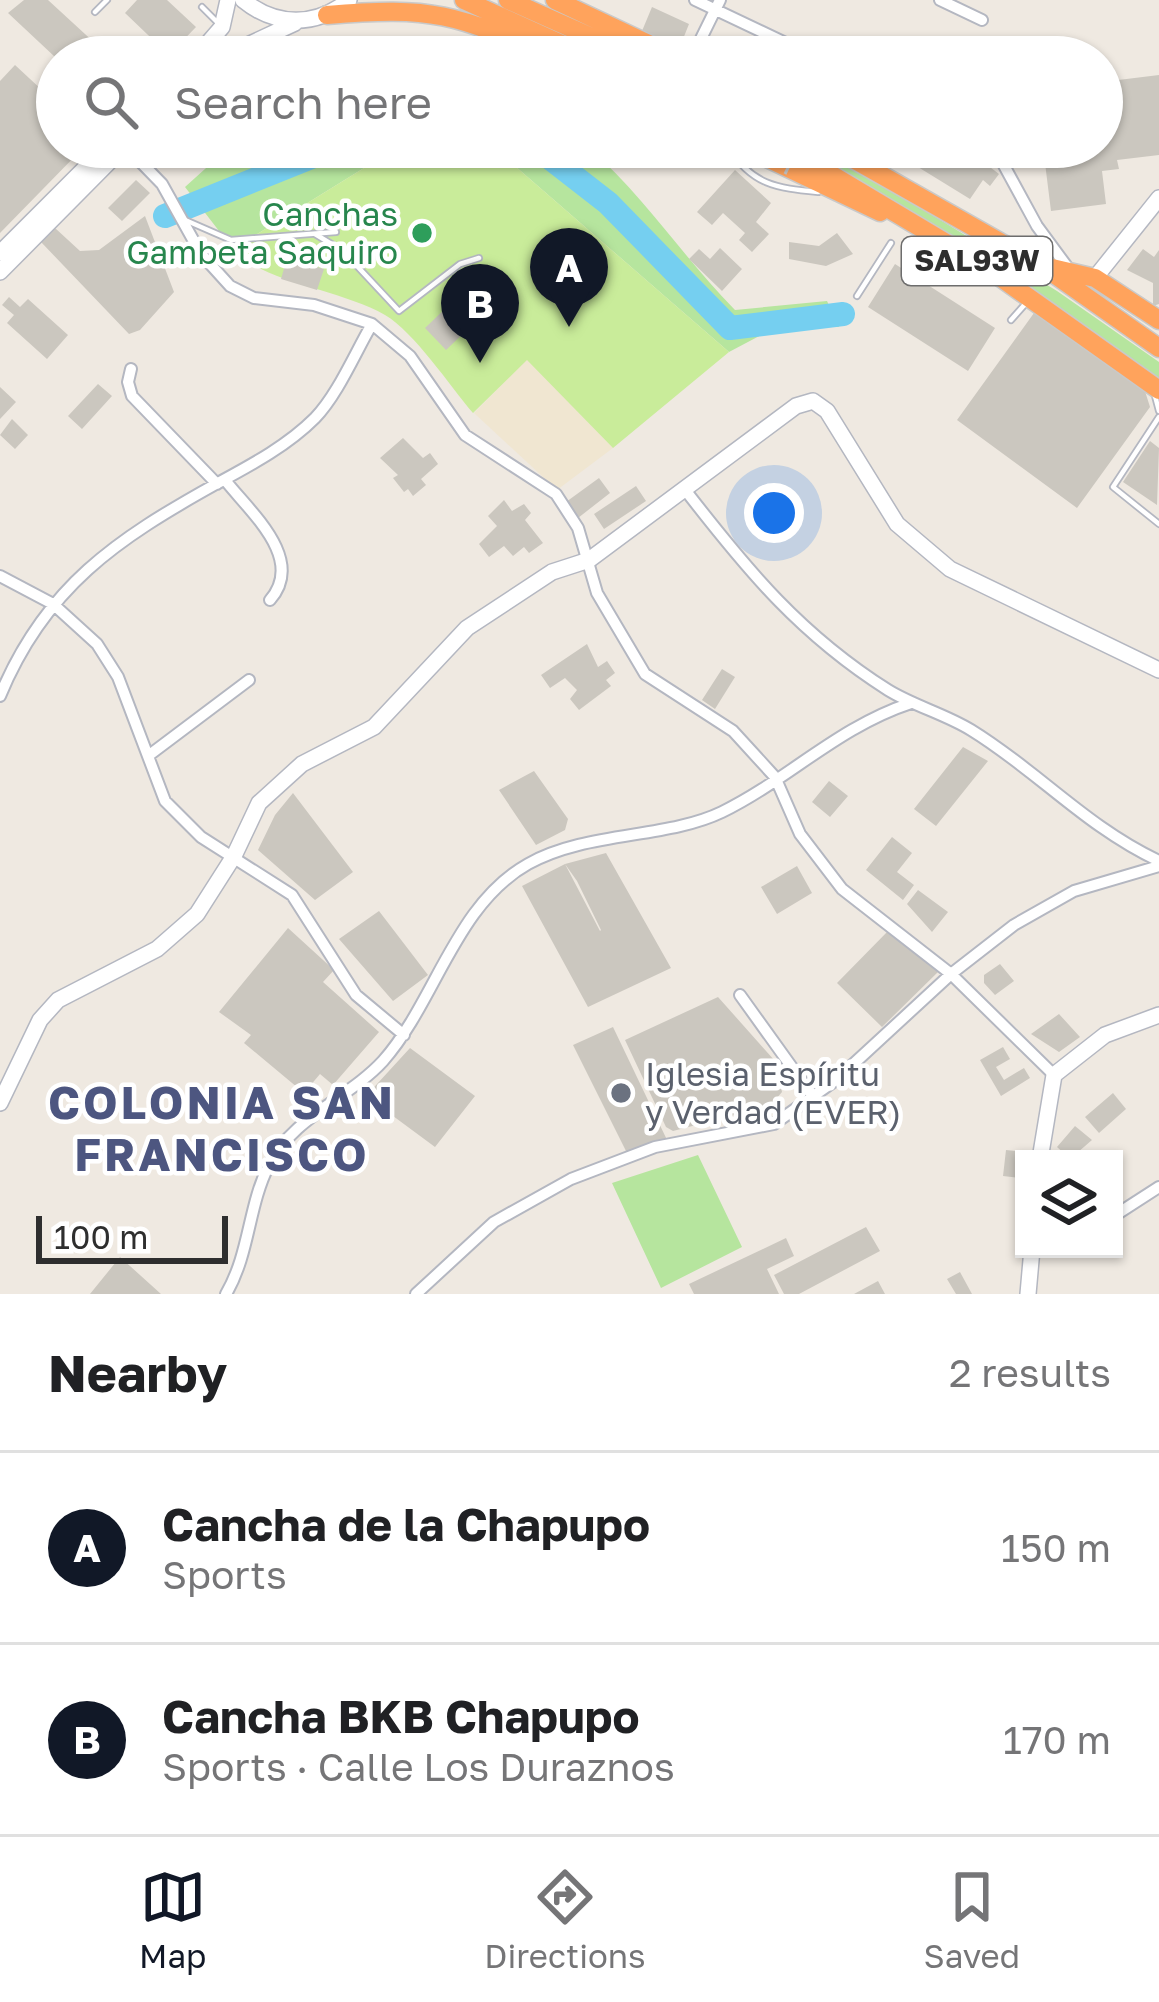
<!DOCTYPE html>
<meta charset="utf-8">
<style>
:root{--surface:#fff;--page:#f6f6f6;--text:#202124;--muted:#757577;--line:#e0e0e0;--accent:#111827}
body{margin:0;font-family:"Golos Text",sans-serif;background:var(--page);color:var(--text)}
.controls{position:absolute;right:36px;bottom:36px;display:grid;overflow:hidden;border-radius:0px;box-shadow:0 3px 9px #0004}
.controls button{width:108px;height:108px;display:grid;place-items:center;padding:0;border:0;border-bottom:3px solid var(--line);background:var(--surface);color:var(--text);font:60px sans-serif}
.scale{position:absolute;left:36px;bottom:30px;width:192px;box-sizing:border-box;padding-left:12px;border:6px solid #2e2e2e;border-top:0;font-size:33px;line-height:42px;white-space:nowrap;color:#2e2e2e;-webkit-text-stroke:9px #fff;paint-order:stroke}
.you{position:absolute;left:774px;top:513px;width:42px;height:42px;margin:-30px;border:9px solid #fff;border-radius:50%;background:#1a73e8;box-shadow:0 0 0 18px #1a73e833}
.badge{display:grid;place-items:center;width:78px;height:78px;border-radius:50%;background:var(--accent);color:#fff;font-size:39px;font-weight:700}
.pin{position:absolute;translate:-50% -99px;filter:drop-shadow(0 3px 6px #0008)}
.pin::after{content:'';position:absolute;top:63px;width:42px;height:36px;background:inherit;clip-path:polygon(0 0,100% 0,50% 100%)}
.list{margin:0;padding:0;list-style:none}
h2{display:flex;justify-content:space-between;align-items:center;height:156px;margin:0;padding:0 48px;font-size:51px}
h2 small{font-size:39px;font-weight:400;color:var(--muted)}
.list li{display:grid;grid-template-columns:78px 1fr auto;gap:36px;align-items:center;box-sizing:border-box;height:192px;padding:0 48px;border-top:3px solid var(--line)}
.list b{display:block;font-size:45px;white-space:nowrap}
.list p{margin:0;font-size:39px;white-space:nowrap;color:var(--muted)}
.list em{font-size:39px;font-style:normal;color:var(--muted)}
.icon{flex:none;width:66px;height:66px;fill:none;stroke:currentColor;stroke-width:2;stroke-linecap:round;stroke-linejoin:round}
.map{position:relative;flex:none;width:1159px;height:1294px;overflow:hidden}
.search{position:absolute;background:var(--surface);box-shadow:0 3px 9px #0004;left:36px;right:36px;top:36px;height:132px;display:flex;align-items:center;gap:30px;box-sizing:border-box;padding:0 42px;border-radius:66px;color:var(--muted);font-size:45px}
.sheet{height:540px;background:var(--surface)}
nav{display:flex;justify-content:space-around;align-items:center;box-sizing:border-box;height:168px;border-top:3px solid var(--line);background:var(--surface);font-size:33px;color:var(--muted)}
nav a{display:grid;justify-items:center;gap:6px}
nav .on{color:var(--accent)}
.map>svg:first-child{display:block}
.education{fill:#f0e6d1}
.green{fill:#b6e59e}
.pitch{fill:#c9ec9a}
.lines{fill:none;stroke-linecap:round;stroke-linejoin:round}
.river{stroke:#75cff0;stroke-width:24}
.building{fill:#cbc7bf;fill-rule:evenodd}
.lane-casing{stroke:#b4b7c1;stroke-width:8}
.street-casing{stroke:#b4b7c1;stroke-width:14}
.secondary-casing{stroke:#b4b7c1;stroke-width:18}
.highway-casing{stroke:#c9c9c9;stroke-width:21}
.lane{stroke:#fff;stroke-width:4.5}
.street{stroke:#fff;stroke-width:10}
.secondary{stroke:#fff;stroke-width:15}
.highway{stroke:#ffa35c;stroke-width:18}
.path-bridge{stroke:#c9c9c9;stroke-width:3;stroke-dasharray:9 6;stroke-linecap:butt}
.leisure-dot{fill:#2e9e5b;stroke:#fff;stroke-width:4.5}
.worship-dot{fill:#6b7280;stroke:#fff;stroke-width:4.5}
.labels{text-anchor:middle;stroke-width:9;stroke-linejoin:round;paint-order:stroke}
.shield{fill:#fff;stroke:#6d6d6d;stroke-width:3}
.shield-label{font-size:30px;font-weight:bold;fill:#2e2e2e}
.leisure-label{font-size:33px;fill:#27864d;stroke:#fff;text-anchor:end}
.worship-label{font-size:33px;fill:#5b616d;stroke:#fff;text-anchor:start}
.district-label{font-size:45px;font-weight:bold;letter-spacing:3px;fill:#4d5680;stroke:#fff}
</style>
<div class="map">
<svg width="1159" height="1294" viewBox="0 0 1159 1294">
<rect width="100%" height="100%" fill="#efe9e1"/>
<path class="education" d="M 527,359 L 613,448 L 557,490 L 474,413 Z"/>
<path class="green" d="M 241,147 L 398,147 L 233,249 L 185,187 L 226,150 Z
M 493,147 L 588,147 C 647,199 681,255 735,310 L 827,301 L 839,327 L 778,326 L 729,352 Z
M 799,147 L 814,147 L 850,165 L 1057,291 L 1159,362 L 1159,379 L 1012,276 Z
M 698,1155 L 742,1247 L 661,1288 L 612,1183 Z"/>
<path class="pitch" d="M 398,147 L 493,147 L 729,352 L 613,448 L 527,360 L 473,413 C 450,386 414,332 385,315 C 340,289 263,283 233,249 Z"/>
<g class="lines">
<path class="river" d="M 536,147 L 608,203 L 730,328 L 843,314
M 165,216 L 336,147"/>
</g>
<path class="building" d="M 24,0 L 48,0 L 110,57 L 55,57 L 8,13 Z
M 137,0 L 167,0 L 196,27 L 169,55 L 125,13 Z
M 652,7 L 689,24 L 683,39 L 672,44 L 642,31 Z
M 736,36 L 726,57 L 715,57 L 724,39 Z
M 15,65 L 57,104 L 57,147 L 84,147 L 0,233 L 0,81 Z
M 1159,75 L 1159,155 L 1117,160 L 1119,169 L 1102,171 L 1106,204 L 1051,211 L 1043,147 L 1102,147 L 1102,82 Z
M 667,147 L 686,147 L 677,163 L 663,155 Z
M 911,147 L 964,147 L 999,174 L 990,186 L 983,180 L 970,199 L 905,159 Z
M 735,170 L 771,203 L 756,222 L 769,234 L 752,252 L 739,240 L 745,233 L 723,213 L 712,225 L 697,212 Z
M 136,180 L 150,193 L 122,221 L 108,208 Z
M 145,216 L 174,292 L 140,330 L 129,334 L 41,242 L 55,228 L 80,251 L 99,250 Z
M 837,233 L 853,254 L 826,266 L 789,259 L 789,242 L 819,246 Z
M 720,248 L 742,269 L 722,291 L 689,259 L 699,249 L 710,259 Z
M 1143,249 L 1154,257 L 1159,250 L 1159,304 L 1153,306 L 1153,283 L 1127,270 Z
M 287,258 L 324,269 L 317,290 L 281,279 Z
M 895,264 L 995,328 L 968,371 L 868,307 Z
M 9,297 L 20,307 L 28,299 L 68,335 L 47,359 L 7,323 L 14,315 L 2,305 Z
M 448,306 L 469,328 L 446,350 L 425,328 Z
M 1034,313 L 1144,388 L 1150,407 L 1077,508 L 957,420 Z
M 98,384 L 112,396 L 82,429 L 68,416 Z
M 0,387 L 16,402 L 0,419 Z
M 12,419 L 28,435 L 15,449 L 0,435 Z
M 403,438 L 423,458 L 430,453 L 438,464 L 421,479 L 426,485 L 413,496 L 408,489 L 404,492 L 393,478 L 398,475 L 380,458 Z
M 1150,441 L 1159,448 L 1157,505 L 1123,482 Z
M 599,478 L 610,493 L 578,518 L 566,502 Z
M 636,486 L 646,501 L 604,529 L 594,514 Z
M 504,500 L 512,511 L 524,504 L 531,513 L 525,520 L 543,543 L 529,553 L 524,547 L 513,556 L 504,546 L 489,557 L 479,544 L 497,526 L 488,516 Z
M 587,644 L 598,667 L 607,661 L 615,673 L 606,680 L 611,686 L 579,710 L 570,699 L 577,690 L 565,678 L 550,688 L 541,675 Z
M 722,669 L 735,677 L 715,709 L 702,700 Z
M 963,747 L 988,761 L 936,826 L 914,809 Z
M 534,771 L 568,819 L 565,830 L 536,845 L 499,790 Z
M 829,781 L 848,796 L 830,817 L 812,802 Z
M 293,793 L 353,872 L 315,900 L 258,850 L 275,815 Z
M 892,837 L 912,853 L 897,872 L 914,885 L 903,900 L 866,870 Z
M 606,853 L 671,968 L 588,1007 L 522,886 L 565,864 ZM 565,864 L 577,881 L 601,930 L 600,931 Z
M 797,866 L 812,893 L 777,914 L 761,887 Z
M 918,890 L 948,912 L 932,932 L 907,904 Z
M 379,911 L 428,975 L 393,1001 L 339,939 Z
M 288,928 L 334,970 L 323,982 L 379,1032 L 333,1085 L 320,1074 L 304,1093 L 244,1043 L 251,1035 L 219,1012 Z
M 888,931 L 938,972 L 882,1027 L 837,983 Z
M 1000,964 L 1014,981 L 995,995 L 984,983 L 984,975 Z
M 718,997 L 775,1061 L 782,1092 L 770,1106 L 673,1131 L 666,1127 L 625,1040 Z
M 1059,1014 L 1080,1037 L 1059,1052 L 1031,1034 Z
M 613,1027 L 668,1142 L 628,1155 L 573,1045 Z
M 1003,1047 L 1010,1059 L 996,1067 L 1004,1080 L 1024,1068 L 1030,1078 L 1001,1096 L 980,1060 Z
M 410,1048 L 475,1096 L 435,1147 L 366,1096 Z
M 1113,1093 L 1126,1109 L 1099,1133 L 1085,1117 Z
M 1075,1126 L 1092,1140 L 1070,1159 L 1057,1147 Z
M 1006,1150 L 1024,1152 L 1021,1178 L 1003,1176 Z
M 866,1227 L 880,1251 L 799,1294 L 784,1294 L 774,1275 Z
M 786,1238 L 794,1256 L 767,1269 L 779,1294 L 694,1294 L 689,1284 Z
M 120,1257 L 161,1294 L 90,1294 Z
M 960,1272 L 972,1294 L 956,1294 L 947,1279 Z
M 878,1281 L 885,1294 L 854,1294 Z"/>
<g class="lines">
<defs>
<path id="lane" d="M 202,7 L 218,23
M 95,12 L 107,0
M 728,147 C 752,185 776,188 818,192
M 185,220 L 231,240 L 336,232
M 315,234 L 343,251 L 399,311 L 460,264 L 479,258
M 857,296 L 891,243
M 1011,320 L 1027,302
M 1155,396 L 1159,411
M 1159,417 L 1113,487 L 1159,524"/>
<path id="street" d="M 695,0 L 815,57
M 940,0 L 982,20
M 692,57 L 720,0
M 126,147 L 162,184 L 201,254 L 230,286 L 254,298 L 314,305 L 372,324 L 410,356 L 465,435 L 556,494 L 578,528 L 597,593 L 645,674 L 733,731 L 775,777 L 800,834 L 842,889 L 951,974 L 1054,1075
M 994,147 L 1037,226 L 1068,268
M 131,369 L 128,382 L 132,396 L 217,484
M 225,480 C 250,512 306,559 270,600
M 686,491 C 748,571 801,635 888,690 C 914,706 945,714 971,730 C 1038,771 1085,826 1159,861
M 0,576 L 53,604 L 97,644 L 118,677 L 165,801 L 201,837 L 292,895 L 356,995 L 404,1035
M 0,696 C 45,587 117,539 216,484 C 251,465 287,446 315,418 C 338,394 355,353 372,324
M 148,756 L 249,680
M 740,995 L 814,1098
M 1114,1216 L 1159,1187
M 226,1294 C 250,1253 248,1206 269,1165 C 292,1118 349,1098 383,1061 C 436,1001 455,905 528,864 C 587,831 666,839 722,812 C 789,779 838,727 911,703
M 416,1294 L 494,1222 L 571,1179 L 655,1147 L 774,1124 L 836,1080 L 951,974 L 1014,925 L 1074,891 L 1159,866"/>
<path id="secondary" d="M 243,0 C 276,27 316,27 349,0
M 196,57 L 222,27 L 228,0
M 222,57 L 295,23
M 0,253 L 106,147
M 0,272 L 124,147
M 1095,278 L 1159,198
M 0,1103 L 40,1020 L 58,1000 L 157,949 L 197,914 L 234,856 L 259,803 L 302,764 L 374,727 L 467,628 L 552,572 L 589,560 L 796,406 L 813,401 L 827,411 L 897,524 L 950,569 L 1159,670
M 1040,1159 L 1054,1075 L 1105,1035 L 1159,1015
M 1028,1294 L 1032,1249"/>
<path id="highway" d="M 464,0 L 590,57
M 508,0 L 636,57
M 555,0 L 676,57
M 327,15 C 433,6 456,14 552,57
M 744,147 L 880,212
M 785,147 L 983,265 L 1159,390
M 832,147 L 1044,267 L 1159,348
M 1052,268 L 1095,278 L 1159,320"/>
</defs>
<use href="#lane" class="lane-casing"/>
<use href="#street" class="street-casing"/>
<use href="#secondary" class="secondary-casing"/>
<use href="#highway" class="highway-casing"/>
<use href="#lane" class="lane"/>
<use href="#street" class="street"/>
<use href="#secondary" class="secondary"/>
<use href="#highway" class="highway"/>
<path class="path-bridge" d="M 785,174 L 798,147"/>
</g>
<circle class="leisure-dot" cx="422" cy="233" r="12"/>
<circle class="worship-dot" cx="621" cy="1093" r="12"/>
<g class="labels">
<rect class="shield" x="902" y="237" width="150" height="48" rx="9"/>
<g class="shield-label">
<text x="977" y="271">SAL93W</text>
</g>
<g class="leisure-label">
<text x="398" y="226">Canchas<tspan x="398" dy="38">Gambeta Saquiro</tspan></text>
</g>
<g class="worship-label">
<text x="645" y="1086">Iglesia Espíritu<tspan x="645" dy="38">y Verdad (EVER)</tspan></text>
</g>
<g class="district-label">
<text x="222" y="1119">COLONIA SAN<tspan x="222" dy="52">FRANCISCO</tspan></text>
</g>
</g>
</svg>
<div class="controls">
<button><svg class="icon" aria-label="layers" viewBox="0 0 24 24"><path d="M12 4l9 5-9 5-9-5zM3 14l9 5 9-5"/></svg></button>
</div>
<div class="scale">100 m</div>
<div class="you"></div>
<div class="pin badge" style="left:569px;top:327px">A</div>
<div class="pin badge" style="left:480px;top:363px">B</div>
<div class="search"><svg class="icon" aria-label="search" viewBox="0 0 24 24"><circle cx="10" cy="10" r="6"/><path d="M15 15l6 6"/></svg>Search here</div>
</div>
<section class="sheet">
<h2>Nearby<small>2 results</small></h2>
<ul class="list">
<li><span class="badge">A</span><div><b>Cancha de la Chapupo</b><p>Sports</p></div><em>150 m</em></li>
<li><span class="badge">B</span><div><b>Cancha BKB Chapupo</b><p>Sports · Calle Los Duraznos</p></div><em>170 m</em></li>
</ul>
</section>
<nav>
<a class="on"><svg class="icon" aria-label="map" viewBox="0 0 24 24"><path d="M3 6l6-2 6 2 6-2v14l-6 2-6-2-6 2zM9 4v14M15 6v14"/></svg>Map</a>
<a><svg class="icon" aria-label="directions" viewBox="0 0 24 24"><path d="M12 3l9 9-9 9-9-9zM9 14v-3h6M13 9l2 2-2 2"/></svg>Directions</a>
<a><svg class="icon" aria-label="saved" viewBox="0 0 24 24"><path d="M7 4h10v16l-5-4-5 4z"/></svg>Saved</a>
</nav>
